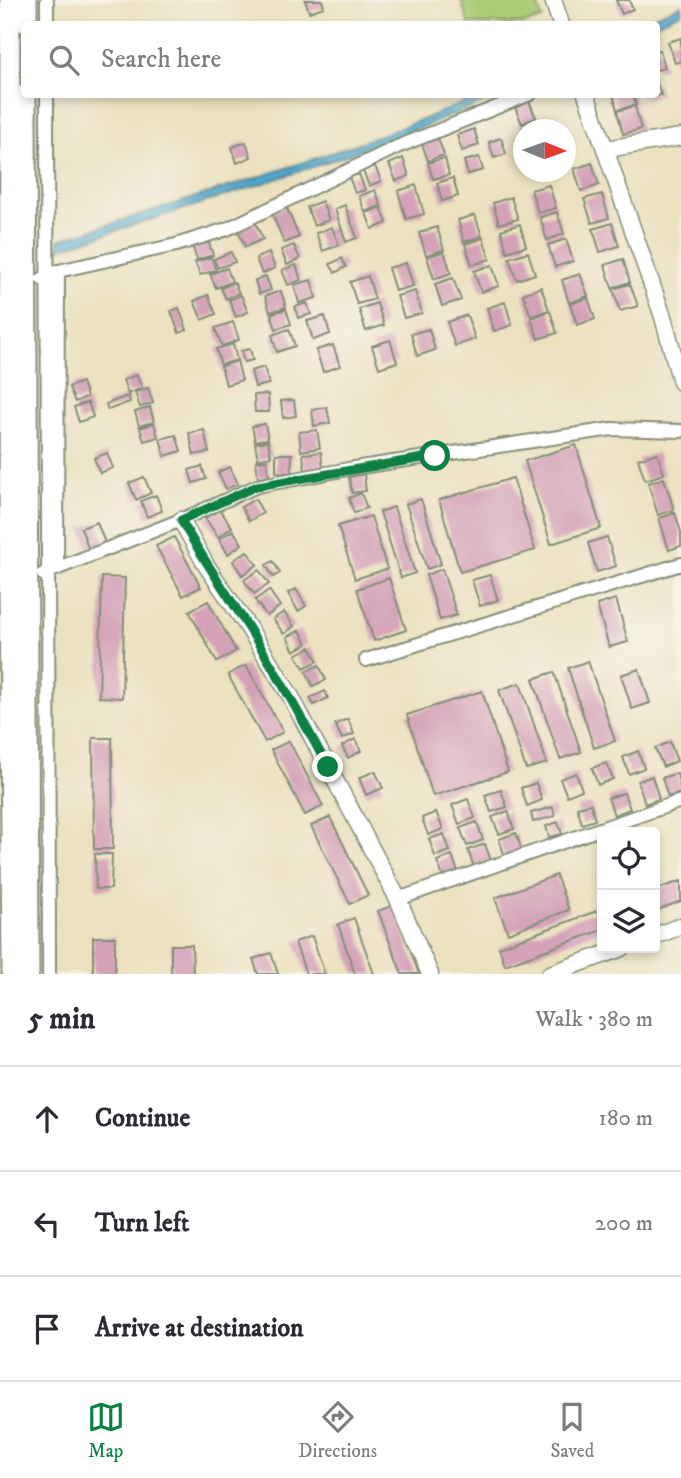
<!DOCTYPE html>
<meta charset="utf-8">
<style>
:root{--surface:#fff;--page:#f2f2f3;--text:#2b2b33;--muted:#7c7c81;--line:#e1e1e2;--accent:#0b8043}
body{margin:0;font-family:"IM FELL DW Pica",serif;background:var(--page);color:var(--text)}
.controls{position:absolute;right:21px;bottom:21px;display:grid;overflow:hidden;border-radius:7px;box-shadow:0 4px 10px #0003}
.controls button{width:63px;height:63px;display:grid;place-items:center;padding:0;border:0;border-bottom:2px solid var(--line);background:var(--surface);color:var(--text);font:35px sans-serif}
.compass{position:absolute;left:513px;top:119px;width:63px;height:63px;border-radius:50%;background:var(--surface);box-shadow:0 4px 10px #0003;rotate:91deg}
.stop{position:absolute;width:21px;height:21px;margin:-16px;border:5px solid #0b8043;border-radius:50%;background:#fff}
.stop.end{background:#0b8043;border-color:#fff;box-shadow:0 2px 7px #0008}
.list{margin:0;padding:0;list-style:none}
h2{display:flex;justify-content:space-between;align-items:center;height:91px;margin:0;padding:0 28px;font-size:30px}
h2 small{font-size:23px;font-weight:400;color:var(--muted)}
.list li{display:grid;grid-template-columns:46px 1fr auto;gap:21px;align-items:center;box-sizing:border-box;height:105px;padding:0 28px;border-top:2px solid var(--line)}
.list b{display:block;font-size:26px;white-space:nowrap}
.list em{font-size:23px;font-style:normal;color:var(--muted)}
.icon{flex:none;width:38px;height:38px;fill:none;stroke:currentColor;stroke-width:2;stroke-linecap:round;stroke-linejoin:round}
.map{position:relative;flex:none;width:681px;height:974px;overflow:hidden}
.search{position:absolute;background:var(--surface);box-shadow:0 4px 10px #0003;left:21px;right:21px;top:21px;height:77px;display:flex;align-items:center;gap:18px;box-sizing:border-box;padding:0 24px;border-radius:7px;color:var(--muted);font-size:26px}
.sheet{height:406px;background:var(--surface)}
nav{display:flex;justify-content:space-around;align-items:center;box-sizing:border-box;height:98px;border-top:2px solid var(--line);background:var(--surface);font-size:19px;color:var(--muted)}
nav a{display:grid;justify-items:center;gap:4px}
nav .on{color:var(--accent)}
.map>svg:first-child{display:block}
.green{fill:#accb73;stroke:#668454;stroke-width:2}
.water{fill:#50a8cd;stroke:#387280;stroke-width:2}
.building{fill:#d4a1b8}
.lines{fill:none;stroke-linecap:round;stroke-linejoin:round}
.street-casing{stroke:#858f7a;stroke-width:16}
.secondary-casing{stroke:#858f7a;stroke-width:19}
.primary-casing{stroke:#858f7a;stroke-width:23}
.street{stroke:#fff;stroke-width:12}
.secondary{stroke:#fff;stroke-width:16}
.primary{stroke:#fff;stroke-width:19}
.route{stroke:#0b8043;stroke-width:9}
</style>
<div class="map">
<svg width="681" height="974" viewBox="0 0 681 974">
<rect width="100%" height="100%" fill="#f7f3e8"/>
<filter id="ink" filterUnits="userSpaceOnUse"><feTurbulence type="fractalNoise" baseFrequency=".0143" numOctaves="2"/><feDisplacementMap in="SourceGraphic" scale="14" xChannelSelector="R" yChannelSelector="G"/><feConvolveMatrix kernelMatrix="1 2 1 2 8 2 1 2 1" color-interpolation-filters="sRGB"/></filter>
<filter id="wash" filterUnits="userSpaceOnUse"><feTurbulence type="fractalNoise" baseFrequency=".00686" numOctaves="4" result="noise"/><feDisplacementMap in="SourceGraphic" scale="28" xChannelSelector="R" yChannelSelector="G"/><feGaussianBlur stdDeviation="1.57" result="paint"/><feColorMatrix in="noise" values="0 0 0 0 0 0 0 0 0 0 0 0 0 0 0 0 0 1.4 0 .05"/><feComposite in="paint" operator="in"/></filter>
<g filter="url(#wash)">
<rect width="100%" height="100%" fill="#ebe1bf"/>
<path class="green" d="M 461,0 L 536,0 L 542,19 L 524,24 L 469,24 Z"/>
<path class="water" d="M 681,5 L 681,13 L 655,24 L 636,24 Z
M 482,95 L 500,95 C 358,157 207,201 59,249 L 59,240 C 201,195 345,154 482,95 Z"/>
<g id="blocks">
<path class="building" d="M 305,0 L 322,0 L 324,7 L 309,12 Z
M 616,0 L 629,0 L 633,9 L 622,14 Z
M 681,38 L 681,61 L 675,63 L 668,42 Z
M 660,50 L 665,68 L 656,70 L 656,51 Z
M 656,80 L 661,95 L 646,98 L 645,94 L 656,94 Z
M 613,94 L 633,94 L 636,105 L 617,110 Z
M 529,101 L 536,118 L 522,124 L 515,107 Z
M 635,106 L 641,129 L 623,134 L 617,111 Z
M 536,121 L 540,130 L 523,130 L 522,128 Z
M 474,129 L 479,145 L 462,151 L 457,135 Z
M 438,138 L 444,155 L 428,161 L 422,144 Z
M 501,138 L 506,154 L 494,158 L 489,142 Z
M 246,142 L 251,157 L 237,163 L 232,147 Z
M 479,157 L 483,170 L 468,174 L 464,161 Z
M 403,158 L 409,176 L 396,181 L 389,164 Z
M 445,158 L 449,175 L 433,179 L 428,163 Z
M 592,163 L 599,185 L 581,191 L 574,169 Z
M 375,166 L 381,181 L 369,186 L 363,171 Z
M 359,174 L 365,190 L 355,193 L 349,177 Z
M 453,178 L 458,196 L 442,201 L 437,183 Z
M 416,185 L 424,214 L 406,219 L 398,191 Z
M 549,185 L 556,208 L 538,213 L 531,190 Z
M 375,190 L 381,206 L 365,212 L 359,196 Z
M 602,194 L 609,218 L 592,223 L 584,199 Z
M 511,197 L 518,219 L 499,224 L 493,203 Z
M 322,201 L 329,220 L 314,226 L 307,207 Z
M 345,205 L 357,238 L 346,242 L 335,209 Z
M 286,206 L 299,237 L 284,243 L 272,213 Z
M 381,207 L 387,223 L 372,229 L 366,213 Z
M 557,212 L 564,234 L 547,240 L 540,217 Z
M 475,215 L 482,236 L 464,242 L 458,220 Z
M 255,222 L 263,239 L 245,247 L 238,230 Z
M 612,223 L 619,246 L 600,252 L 593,229 Z
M 520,224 L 526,246 L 507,252 L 501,230 Z
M 332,227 L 339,245 L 323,251 L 316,233 Z
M 437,227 L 444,250 L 426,255 L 419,233 Z
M 207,237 L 213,255 L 197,260 L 191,242 Z
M 483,238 L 490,259 L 472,265 L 465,244 Z
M 566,239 L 573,261 L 555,267 L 548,245 Z
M 294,245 L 300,259 L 287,265 L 281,250 Z
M 444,251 L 451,273 L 434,279 L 427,257 Z
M 231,252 L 235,262 L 218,268 L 214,259 Z
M 528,252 L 535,274 L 517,280 L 509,258 Z
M 269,253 L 275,268 L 262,274 L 256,258 Z
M 211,257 L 216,270 L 200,275 L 195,262 Z
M 342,258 L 346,267 L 335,273 L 330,264 Z
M 623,259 L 630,282 L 612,288 L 605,265 Z
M 406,263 L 413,286 L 395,291 L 388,268 Z
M 296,265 L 301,280 L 288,285 L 282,270 Z
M 492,265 L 499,286 L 481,292 L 474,271 Z
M 227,268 L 232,282 L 216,288 L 210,274 Z
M 580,274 L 588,296 L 569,303 L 562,280 Z
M 266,276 L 271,290 L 259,294 L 255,280 Z
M 368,276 L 375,299 L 357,304 L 350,282 Z
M 453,278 L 461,300 L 442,306 L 435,284 Z
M 311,280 L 316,298 L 299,303 L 294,285 Z
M 234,282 L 239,293 L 226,299 L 221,288 Z
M 630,284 L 638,306 L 620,311 L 613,289 Z
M 541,287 L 549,310 L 531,316 L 523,294 Z
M 281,291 L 286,307 L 270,312 L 265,296 Z
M 415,291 L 422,313 L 404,318 L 397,296 Z
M 208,295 L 216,314 L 202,320 L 194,301 Z
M 241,295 L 248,312 L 236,317 L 229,300 Z
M 588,298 L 595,319 L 577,325 L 570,304 Z
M 505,302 L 512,325 L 494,331 L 487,308 Z
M 307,303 L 311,314 L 298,318 L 295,307 Z
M 377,303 L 384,325 L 366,331 L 359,309 Z
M 179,308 L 187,330 L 179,333 L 171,311 Z
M 286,309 L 291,324 L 276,329 L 271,314 Z
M 550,311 L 557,333 L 538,339 L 531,318 Z
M 467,315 L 475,339 L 455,346 L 447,322 Z
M 325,316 L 330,334 L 313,340 L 307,321 Z
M 233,322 L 239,340 L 222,346 L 215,328 Z
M 289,329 L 295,346 L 277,352 L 272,335 Z
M 429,329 L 435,350 L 417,356 L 411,334 Z
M 390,340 L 397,362 L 379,368 L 372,346 Z
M 233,344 L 237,360 L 221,365 L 216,349 Z
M 333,345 L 340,366 L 323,372 L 316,350 Z
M 250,349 L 253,360 L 244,362 L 241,351 Z
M 237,361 L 242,380 L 226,385 L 221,366 Z
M 264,367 L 269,384 L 255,387 L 251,371 Z
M 137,375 L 142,388 L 128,394 L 123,380 Z
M 82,382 L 87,397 L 75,402 L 69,387 Z
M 148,388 L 153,403 L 140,407 L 135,392 Z
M 268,394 L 269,412 L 255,412 L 254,395 Z
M 128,396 L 130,402 L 108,410 L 106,404 Z
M 294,400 L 296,416 L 283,418 L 281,401 Z
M 88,402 L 93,417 L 79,422 L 74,407 Z
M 150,407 L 154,422 L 139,426 L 135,412 Z
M 327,407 L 330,423 L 314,426 L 312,410 Z
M 154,423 L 158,437 L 144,441 L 140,428 Z
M 265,424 L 268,439 L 255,441 L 252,426 Z
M 204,430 L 209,452 L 194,455 L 189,433 Z
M 317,430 L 320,448 L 301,451 L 299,432 Z
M 176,435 L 181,451 L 165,456 L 160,439 Z
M 268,441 L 271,456 L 258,459 L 255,443 Z
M 576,445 L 601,528 L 551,544 L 525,461 Z
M 321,452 L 323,469 L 305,471 L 303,454 Z
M 107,453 L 113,468 L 100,473 L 94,458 Z
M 657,453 L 664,474 L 645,480 L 638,459 Z
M 276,454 L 292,454 L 291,473 L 276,472 Z
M 267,460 L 269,476 L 258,478 L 256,461 Z
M 202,466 L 206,479 L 193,483 L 189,470 Z
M 230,467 L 238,484 L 226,489 L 218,472 Z
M 364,474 L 366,491 L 352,493 L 349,477 Z
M 144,477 L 151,493 L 136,500 L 129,483 Z
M 513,478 L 535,550 L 460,572 L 439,500 Z
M 664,478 L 674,510 L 658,515 L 648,483 Z
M 361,493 L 367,508 L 354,513 L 349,498 Z
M 156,495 L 162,511 L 147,517 L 141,501 Z
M 255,499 L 263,513 L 249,521 L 241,507 Z
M 421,499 L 441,564 L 427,569 L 406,504 Z
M 394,507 L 415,573 L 401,578 L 380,512 Z
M 219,509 L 232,527 L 218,537 L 205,518 Z
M 675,513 L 681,532 L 681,546 L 669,550 L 659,518 Z
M 371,516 L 387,569 L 355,579 L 338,526 Z
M 97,522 L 105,543 L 89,550 L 81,528 Z
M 233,530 L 242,544 L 228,554 L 219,539 Z
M 174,537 L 201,587 L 183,596 L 156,546 Z
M 607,537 L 616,566 L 597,572 L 588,543 Z
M 247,551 L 257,565 L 242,575 L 233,561 Z
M 273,561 L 280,573 L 273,577 L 266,565 Z
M 442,569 L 457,615 L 440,620 L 426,575 Z
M 259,570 L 269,584 L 254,594 L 244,580 Z
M 490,575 L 498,600 L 480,606 L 472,580 Z
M 102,577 L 125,578 L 122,698 L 99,697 Z
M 389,578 L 406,630 L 374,641 L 357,589 Z
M 296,589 L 306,606 L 298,611 L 288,593 Z
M 269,590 L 280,606 L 267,616 L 255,600 Z
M 616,599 L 628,642 L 609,647 L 597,605 Z
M 208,601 L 236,651 L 217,662 L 189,611 Z
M 284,612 L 294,626 L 284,634 L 273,619 Z
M 300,630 L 307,644 L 294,651 L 287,637 Z
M 310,647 L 318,661 L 304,668 L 296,655 Z
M 588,661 L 615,741 L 594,748 L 568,668 Z
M 246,665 L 283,732 L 265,742 L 228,675 Z
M 319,665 L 326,680 L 313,686 L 306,671 Z
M 639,669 L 650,703 L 632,709 L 621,675 Z
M 554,672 L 581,752 L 560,759 L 533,679 Z
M 520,683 L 547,763 L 526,769 L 499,690 Z
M 325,691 L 328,698 L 314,705 L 310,698 Z
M 482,691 L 508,772 L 433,796 L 407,715 Z
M 348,719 L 354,734 L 342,739 L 335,724 Z
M 93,738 L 112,738 L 113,849 L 94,849 Z
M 355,739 L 361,751 L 348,758 L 342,746 Z
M 289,741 L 323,806 L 305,815 L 271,750 Z
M 670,742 L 677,761 L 663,767 L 655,748 Z
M 638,751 L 644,768 L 629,774 L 623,757 Z
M 606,763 L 613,779 L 598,785 L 592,768 Z
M 375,771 L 383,788 L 366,795 L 359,778 Z
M 576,773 L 582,790 L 567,796 L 560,779 Z
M 677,773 L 681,793 L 668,797 L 662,778 Z
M 652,776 L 659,799 L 645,804 L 638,781 Z
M 536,783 L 542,800 L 527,806 L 521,788 Z
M 501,790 L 507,807 L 491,812 L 485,795 Z
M 624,793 L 630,809 L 614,815 L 608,798 Z
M 468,799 L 475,818 L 459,824 L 452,805 Z
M 591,804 L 595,820 L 582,824 L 577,807 Z
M 553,807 L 555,816 L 533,822 L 531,813 Z
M 508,811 L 514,829 L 499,834 L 492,817 Z
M 436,812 L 443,829 L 428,835 L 422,818 Z
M 330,817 L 368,895 L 350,904 L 311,826 Z
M 477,822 L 483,840 L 467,846 L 460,828 Z
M 558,822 L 562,834 L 549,837 L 546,826 Z
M 516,833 L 522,851 L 505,857 L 499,839 Z
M 444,834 L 450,851 L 435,856 L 429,839 Z
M 485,844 L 491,861 L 474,867 L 468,850 Z
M 95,854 L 112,854 L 111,889 L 96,889 Z
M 452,855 L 458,872 L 443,877 L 437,861 Z
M 556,875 L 569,910 L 508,933 L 495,898 Z
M 681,881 L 681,901 L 655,911 L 655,890 Z
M 394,905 L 419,974 L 402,974 L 378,911 Z
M 602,909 L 602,930 L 505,965 L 499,947 Z
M 354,918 L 374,974 L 355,974 L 338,924 Z
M 312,936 L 325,974 L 306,974 L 295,942 Z
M 93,937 L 115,937 L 115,974 L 93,974 Z
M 171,945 L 192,945 L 193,974 L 171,974 Z
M 271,953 L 278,974 L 258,974 L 253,959 Z"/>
</g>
</g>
<g filter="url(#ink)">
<use href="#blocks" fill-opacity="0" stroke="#858f7a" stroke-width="2"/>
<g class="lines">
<defs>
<path id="street" d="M 47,24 L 47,0
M 47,94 L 49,974
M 42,279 L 58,271 L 176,245 L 227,229 L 397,147 L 530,94
M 57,569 L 58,271
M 43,574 L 181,520 L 257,486 L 354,468 L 612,429 L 681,431
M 366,660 L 681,564
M 398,899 L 681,801"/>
<path id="secondary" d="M 553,0 L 561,24
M 586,94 L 663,317 L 681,382
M 606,149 L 681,137
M 181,520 L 206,565 L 250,630 L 290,695 L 398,899 L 430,974
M 655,936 L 681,926
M 550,974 L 622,948"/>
<path id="primary" d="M 10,0 L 9,587 L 12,974
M 27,24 L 27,0
M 26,94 L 29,974"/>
</defs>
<use href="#street" class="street-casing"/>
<use href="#secondary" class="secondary-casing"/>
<use href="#primary" class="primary-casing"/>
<use href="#street" class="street"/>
<use href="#secondary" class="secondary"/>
<use href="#primary" class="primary"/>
</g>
</g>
<g class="lines" filter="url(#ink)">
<path class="route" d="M 328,767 C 303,721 278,674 250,630 C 227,593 202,558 181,520 L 257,486 L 435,456"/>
</g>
</svg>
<div class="controls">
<button><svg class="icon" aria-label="locate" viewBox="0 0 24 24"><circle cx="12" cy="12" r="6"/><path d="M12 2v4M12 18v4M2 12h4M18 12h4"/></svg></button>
<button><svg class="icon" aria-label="layers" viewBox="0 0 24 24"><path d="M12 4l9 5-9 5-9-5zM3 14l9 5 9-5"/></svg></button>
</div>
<svg class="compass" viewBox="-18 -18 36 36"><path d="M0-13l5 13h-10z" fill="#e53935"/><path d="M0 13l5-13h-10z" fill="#7c7c81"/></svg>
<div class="stop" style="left:435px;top:456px"></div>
<div class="stop end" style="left:328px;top:767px"></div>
<div class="search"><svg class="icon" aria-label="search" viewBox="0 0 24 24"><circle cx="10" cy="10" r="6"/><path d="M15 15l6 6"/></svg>Search here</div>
</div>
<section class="sheet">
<h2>5 min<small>Walk · 380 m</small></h2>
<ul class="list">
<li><svg class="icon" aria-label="ahead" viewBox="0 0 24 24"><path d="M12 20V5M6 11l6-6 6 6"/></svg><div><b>Continue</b></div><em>180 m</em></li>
<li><svg class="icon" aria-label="left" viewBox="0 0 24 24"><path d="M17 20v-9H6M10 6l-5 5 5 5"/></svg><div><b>Turn left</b></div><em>200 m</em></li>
<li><svg class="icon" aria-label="arrive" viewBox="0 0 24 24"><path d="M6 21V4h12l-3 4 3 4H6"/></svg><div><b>Arrive at destination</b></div></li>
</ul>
</section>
<nav>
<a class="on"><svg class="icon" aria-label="map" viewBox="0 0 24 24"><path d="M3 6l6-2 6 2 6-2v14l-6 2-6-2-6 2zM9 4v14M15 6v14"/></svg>Map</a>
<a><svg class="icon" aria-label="directions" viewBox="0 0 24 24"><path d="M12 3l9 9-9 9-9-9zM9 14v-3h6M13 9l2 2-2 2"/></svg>Directions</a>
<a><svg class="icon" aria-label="saved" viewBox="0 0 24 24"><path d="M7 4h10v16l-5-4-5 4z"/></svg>Saved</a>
</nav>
